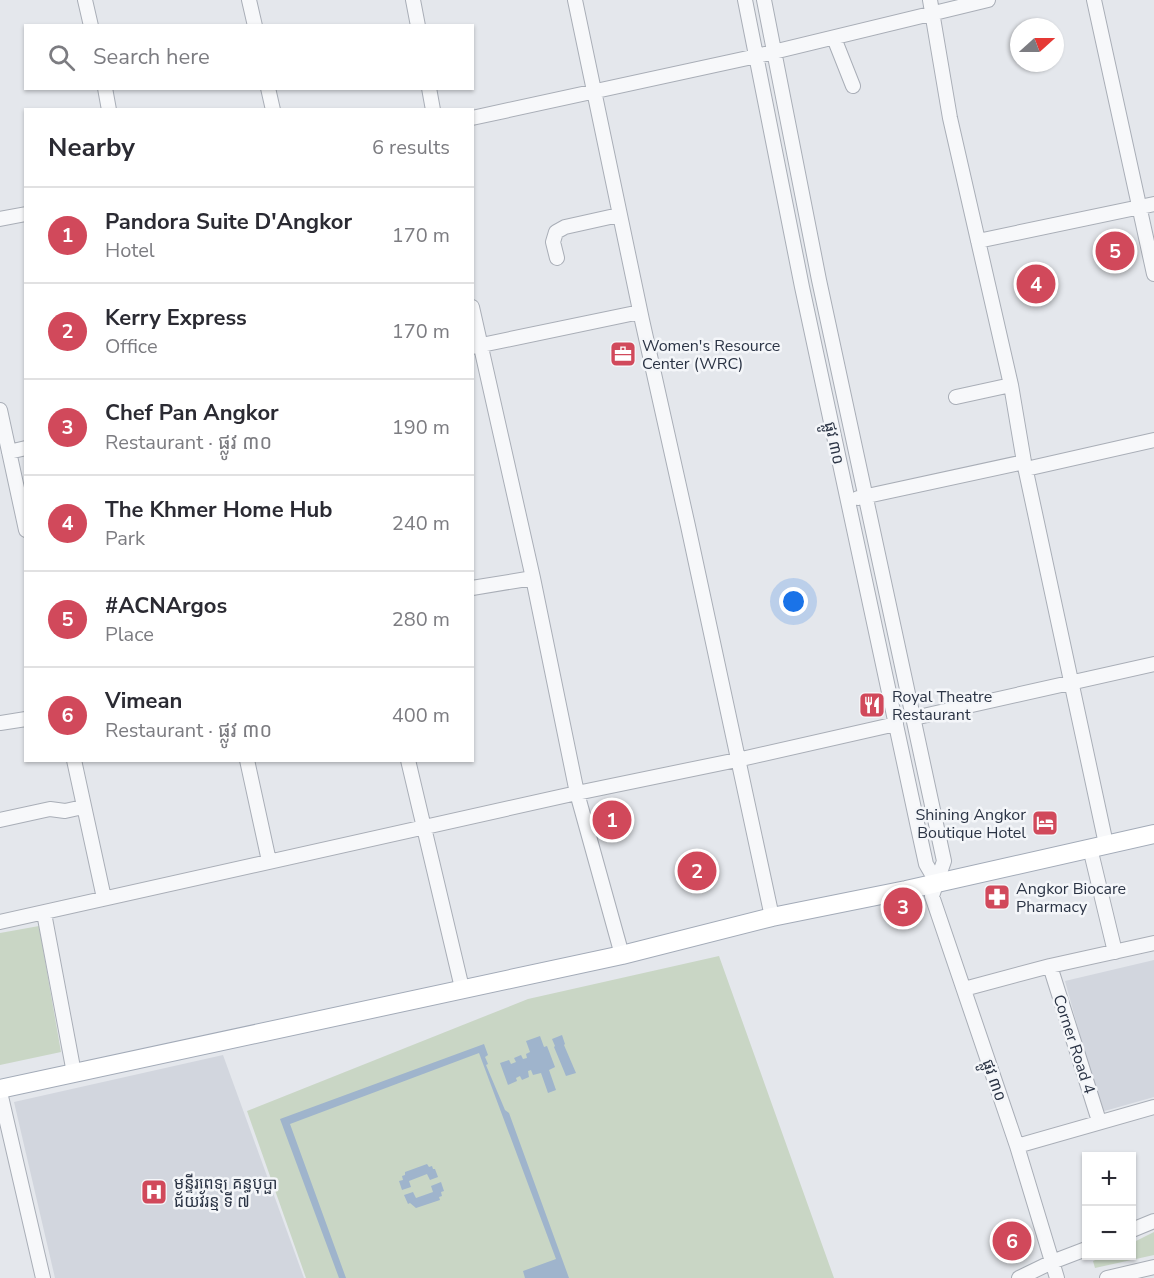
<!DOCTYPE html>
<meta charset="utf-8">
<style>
:root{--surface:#fff;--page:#f7f7f7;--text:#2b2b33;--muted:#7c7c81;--line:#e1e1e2;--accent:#d1495b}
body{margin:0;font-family:"Nunito Sans","Noto Sans Khmer",sans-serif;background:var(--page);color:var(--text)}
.controls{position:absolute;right:18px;bottom:18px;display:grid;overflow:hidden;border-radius:0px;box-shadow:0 2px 4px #0004}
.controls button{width:54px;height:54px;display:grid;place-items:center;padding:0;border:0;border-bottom:2px solid var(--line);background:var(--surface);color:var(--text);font:30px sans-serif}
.compass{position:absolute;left:1010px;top:18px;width:54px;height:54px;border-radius:50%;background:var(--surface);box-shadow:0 2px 4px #0004;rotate:69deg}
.you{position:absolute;left:794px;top:602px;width:21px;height:21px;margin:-15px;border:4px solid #fff;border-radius:50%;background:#1a73e8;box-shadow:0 0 0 9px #1a73e833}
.badge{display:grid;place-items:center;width:39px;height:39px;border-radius:50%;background:var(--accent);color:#fff;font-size:20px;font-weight:700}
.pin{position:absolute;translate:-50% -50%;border:3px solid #fff;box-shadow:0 2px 6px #0006}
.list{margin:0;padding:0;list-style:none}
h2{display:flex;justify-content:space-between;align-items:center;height:78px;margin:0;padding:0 24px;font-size:26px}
h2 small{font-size:20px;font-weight:400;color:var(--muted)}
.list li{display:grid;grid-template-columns:39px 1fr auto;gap:18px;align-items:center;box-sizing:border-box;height:96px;padding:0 24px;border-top:2px solid var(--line)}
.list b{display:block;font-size:22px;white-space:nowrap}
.list p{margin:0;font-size:20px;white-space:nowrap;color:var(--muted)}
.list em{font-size:20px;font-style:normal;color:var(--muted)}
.icon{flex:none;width:33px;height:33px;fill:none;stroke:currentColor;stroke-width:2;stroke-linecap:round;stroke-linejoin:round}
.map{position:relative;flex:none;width:1154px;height:1278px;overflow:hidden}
.search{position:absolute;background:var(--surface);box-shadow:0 2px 4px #0004;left:24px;top:24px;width:450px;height:66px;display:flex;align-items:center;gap:15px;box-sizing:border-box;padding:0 21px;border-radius:0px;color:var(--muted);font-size:22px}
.panel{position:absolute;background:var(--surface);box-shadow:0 2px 4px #0004;left:24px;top:108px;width:450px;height:654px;border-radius:0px}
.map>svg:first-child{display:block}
.built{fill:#d2d6de}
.green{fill:#c9d6c5}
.water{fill:#9fb4cc}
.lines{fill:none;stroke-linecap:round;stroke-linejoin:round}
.minor-casing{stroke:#a9aeb7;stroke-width:16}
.major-casing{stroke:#a3abb8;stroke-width:20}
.minor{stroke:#f7f8fa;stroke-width:14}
.major{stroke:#fff;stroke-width:18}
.labels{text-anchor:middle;stroke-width:5;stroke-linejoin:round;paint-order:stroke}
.poi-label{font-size:16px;fill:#2b3445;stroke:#f4f6f9;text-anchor:start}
.street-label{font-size:16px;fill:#2b3445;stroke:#f4f6f9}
</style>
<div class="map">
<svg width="1154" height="1278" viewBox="0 0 1154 1278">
<rect width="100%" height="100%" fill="#e4e7ec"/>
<path class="built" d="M 1154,960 L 1154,1097 L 1101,1112 L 1065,981 Z
M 223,1055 L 304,1278 L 55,1278 L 14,1102 Z"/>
<path class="green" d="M 39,926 L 61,1052 L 0,1065 L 0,933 Z
M 719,956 L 834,1278 L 306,1278 L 247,1111 L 528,999 Z
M 1154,1232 L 1154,1255 L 1095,1268 L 1093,1261 L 1104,1256 L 1132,1256 L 1132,1243 Z"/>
<path class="water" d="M 562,1035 L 565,1044 L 564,1045 L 576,1073 L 566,1076 L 554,1047 L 555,1046 L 552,1039 Z
M 540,1036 L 544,1047 L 547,1046 L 555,1067 L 549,1070 L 556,1090 L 548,1093 L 541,1073 L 533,1075 L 531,1070 L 528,1071 L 529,1077 L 522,1080 L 520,1076 L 516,1078 L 517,1081 L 508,1085 L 500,1063 L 509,1060 L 511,1064 L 516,1062 L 514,1058 L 521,1055 L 523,1059 L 527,1058 L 526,1054 L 530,1052 L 526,1041 Z
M 484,1044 L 488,1055 L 485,1057 L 488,1064 L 486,1065 L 505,1110 L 509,1113 L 569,1278 L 525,1278 L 523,1271 L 556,1259 L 479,1053 L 290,1124 L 346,1278 L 339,1278 L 280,1119 Z
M 427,1164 L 429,1167 L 432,1166 L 433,1169 L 435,1169 L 438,1177 L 430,1180 L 427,1174 L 409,1181 L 411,1187 L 402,1190 L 399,1181 L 403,1180 L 402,1176 L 405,1175 L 405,1172 Z
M 441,1182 L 444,1191 L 441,1192 L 442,1196 L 439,1197 L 440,1200 L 416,1208 L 410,1203 L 408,1204 L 404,1195 L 413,1192 L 416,1198 L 433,1192 L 431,1186 Z"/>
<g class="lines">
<defs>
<path id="minor" d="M 85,0 L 91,26
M 249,0 L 255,26
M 413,0 L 418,26
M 575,0 L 642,320 L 688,526 L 772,917
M 745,0 L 802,287 L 919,832 L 926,864 L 937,883
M 764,0 L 819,280 L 944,861 L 932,896 L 1017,1146 L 1057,1278
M 930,0 L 950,118 L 1011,385 L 1024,462 L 1106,844
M 1094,0 L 1154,274
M 834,38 L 853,86
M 105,88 L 109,110
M 268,88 L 273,110
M 429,88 L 433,110
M 472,118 L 757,56 L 988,0
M 0,219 L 26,214
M 978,241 L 1154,204
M 557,258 L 553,242 L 556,232 L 565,227 L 619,215
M 472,307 L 533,578 L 577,793 L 622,955
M 472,347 L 640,312
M 956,397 L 1011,385
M 0,410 L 26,530
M 9,452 L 26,448
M 1026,469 L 1154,440
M 858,498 L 1024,462
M 472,588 L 533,578
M 914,718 L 1154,664
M 0,723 L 26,719
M 74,760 L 104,898
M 247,760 L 269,861
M 408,760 L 462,988
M 0,820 L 50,809 L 65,811 L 83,807
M 1090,848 L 1115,952
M 44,913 L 74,1073
M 0,922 L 577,793 L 737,760 L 896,724
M 1050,966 L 1099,1121
M 964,989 L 1050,966 L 1154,943
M 0,1092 L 43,1278
M 1017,1146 L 1154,1107
M 1132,1230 L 1154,1221
M 1019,1278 L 1052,1262 L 1086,1249
M 1107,1278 L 1154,1267"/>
<path id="major" d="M 0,1089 L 622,955 L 772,917 L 906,890 L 1154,834"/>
</defs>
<use href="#minor" class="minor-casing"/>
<use href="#major" class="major-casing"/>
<use href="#minor" class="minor"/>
<use href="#major" class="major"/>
</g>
<defs>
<symbol id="office-square" viewBox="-11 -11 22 22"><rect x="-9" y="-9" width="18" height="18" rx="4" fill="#d1495b" stroke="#f4f6f9"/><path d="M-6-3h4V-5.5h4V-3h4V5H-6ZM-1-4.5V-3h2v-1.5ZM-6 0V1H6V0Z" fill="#fff"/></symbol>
<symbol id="restaurant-square" viewBox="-11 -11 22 22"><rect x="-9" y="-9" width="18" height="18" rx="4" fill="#d1495b" stroke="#f4f6f9"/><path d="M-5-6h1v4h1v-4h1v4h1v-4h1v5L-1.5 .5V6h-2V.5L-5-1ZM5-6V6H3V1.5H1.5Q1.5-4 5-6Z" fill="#fff"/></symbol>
<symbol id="hotel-square" viewBox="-11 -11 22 22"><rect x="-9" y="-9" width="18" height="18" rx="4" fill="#d1495b" stroke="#f4f6f9"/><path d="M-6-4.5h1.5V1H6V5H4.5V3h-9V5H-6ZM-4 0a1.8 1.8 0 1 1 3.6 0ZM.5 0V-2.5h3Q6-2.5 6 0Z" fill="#fff"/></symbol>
<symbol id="pharmacy-square" viewBox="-11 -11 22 22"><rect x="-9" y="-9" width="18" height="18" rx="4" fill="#d1495b" stroke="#f4f6f9"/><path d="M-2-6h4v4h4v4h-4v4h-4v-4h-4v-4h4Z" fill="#fff"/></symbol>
<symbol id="hospital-square" viewBox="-11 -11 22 22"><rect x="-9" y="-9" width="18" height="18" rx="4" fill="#d1495b" stroke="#f4f6f9"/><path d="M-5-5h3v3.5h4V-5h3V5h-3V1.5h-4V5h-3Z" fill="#fff"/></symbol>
</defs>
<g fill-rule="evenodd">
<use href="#office-square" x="608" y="339" width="30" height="30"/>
<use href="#restaurant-square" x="857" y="690" width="30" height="30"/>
<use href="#hotel-square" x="1030" y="808" width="30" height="30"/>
<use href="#pharmacy-square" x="982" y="882" width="30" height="30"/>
<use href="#hospital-square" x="139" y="1177" width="30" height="30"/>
</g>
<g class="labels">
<g class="poi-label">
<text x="642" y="351">Women's Resource<tspan x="642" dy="18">Center (WRC)</tspan></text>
<text x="892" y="702">Royal Theatre<tspan x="892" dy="18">Restaurant</tspan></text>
<text x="1026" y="820" text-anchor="end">Shining Angkor<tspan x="1026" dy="18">Boutique Hotel</tspan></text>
<text x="1016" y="894">Angkor Biocare<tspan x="1016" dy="18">Pharmacy</tspan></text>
<text x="174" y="1189">មន្ទីរពេទ្យ គន្ធបុប្ផា<tspan x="174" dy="18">ជ័យវ័រន្ម ទី ៧</tspan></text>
</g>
<g class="street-label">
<text transform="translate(835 443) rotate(78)" y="6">ផ្លូវ ៣០</text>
<text transform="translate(1075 1044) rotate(72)" y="6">Corner Road 4</text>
<text transform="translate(995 1080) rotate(71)" y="6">ផ្លូវ ៣០</text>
</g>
</g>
</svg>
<div class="controls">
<button>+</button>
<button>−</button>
</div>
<svg class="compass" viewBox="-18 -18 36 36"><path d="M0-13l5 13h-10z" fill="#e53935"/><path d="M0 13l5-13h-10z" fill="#7c7c81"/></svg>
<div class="you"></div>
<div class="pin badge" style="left:612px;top:820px">1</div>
<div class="pin badge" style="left:697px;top:871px">2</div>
<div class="pin badge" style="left:903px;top:907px">3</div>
<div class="pin badge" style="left:1036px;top:284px">4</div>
<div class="pin badge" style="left:1115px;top:251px">5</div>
<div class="pin badge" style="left:1012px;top:1241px">6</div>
<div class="search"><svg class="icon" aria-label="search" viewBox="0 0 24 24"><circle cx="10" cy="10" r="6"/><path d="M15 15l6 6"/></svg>Search here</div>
<section class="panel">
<h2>Nearby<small>6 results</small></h2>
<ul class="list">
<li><span class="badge">1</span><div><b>Pandora Suite D'Angkor</b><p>Hotel</p></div><em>170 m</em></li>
<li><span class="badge">2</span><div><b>Kerry Express</b><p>Office</p></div><em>170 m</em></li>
<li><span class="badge">3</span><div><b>Chef Pan Angkor</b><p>Restaurant · ផ្លូវ ៣០</p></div><em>190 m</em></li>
<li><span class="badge">4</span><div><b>The Khmer Home Hub</b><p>Park</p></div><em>240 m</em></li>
<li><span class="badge">5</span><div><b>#ACNArgos</b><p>Place</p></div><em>280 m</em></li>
<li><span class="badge">6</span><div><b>Vimean</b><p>Restaurant · ផ្លូវ ៣០</p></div><em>400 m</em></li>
</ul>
</section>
</div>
